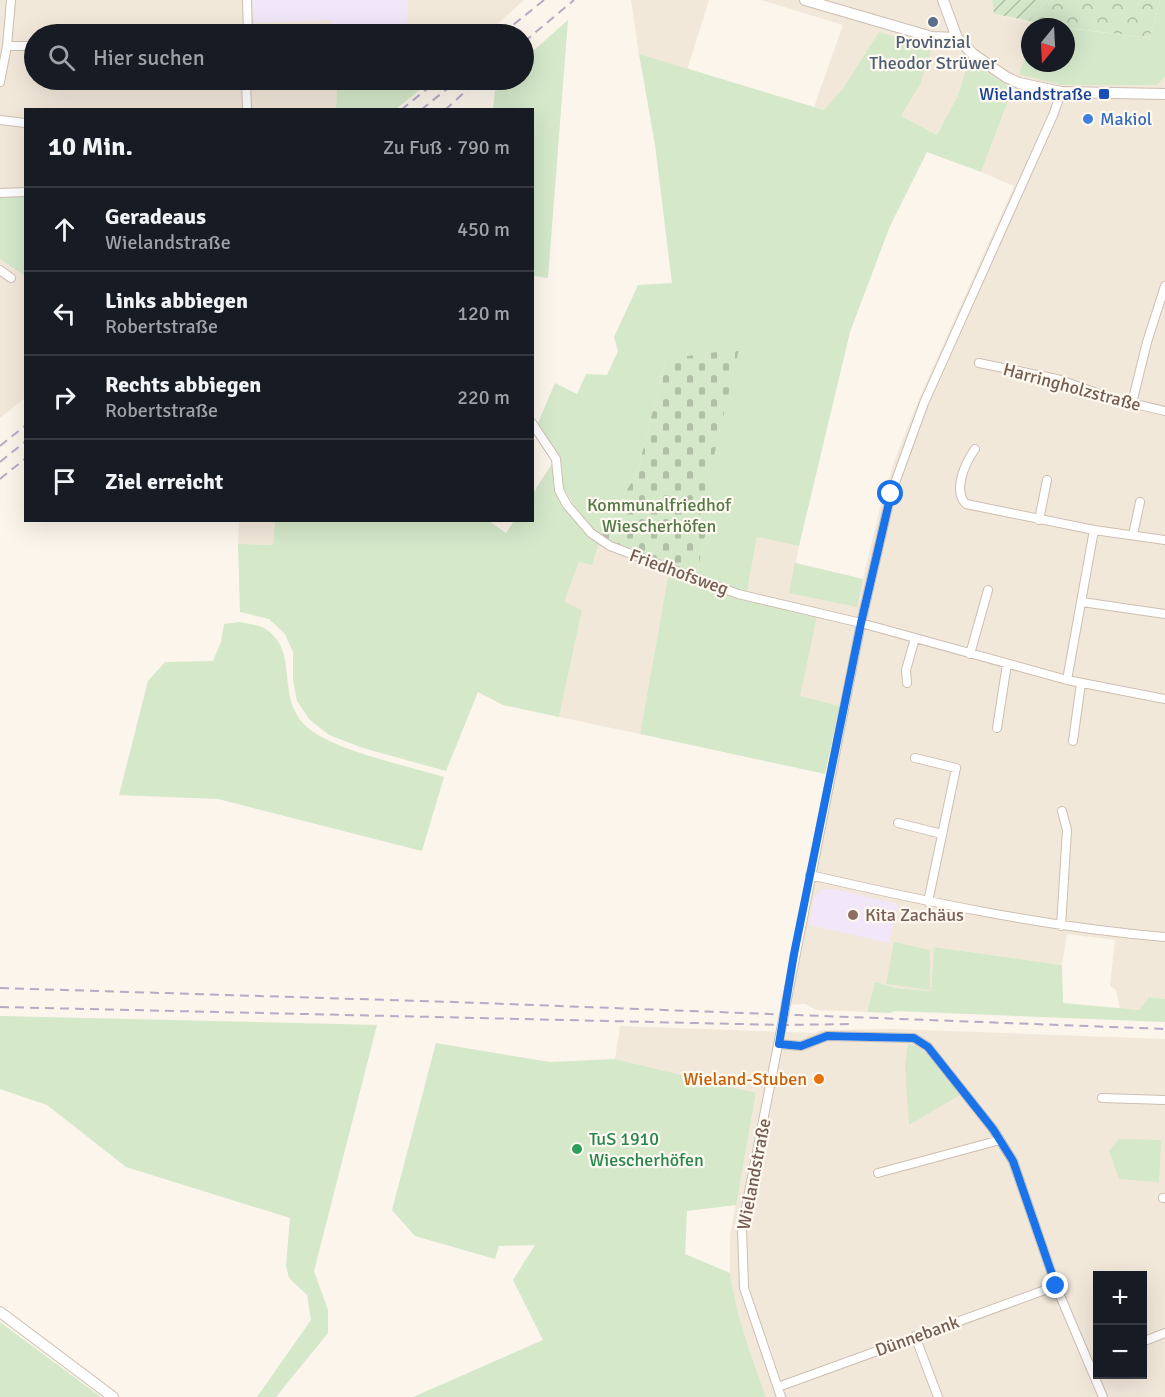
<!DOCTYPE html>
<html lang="de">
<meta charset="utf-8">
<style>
:root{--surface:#171b24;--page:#20242c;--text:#f1f3f6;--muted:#9ea1a6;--line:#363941}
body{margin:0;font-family:Signika,sans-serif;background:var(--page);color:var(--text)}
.controls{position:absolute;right:18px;bottom:18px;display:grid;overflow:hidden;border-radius:0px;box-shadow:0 6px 24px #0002}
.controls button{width:54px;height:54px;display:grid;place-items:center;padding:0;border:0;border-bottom:2px solid var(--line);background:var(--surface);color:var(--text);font:30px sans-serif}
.compass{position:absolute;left:1021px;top:18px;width:54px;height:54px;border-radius:50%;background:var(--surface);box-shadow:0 6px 24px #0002;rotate:198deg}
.stop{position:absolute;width:18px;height:18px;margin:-14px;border:4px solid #1a73e8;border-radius:50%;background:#fff}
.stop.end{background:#1a73e8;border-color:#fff;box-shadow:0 2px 6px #0008}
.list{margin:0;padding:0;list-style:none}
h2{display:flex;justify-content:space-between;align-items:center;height:78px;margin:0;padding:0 24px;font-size:26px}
h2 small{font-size:20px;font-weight:400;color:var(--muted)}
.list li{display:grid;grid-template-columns:39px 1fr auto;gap:18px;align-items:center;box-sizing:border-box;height:84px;padding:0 24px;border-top:2px solid var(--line)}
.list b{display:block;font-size:22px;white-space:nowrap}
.list p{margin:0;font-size:20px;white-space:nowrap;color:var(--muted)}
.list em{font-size:20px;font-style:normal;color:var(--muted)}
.icon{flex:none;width:33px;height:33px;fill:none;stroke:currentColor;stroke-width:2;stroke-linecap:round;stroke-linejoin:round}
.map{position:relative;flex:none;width:1165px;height:1397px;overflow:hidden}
.search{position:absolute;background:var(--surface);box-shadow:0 6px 24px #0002;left:24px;top:24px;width:510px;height:66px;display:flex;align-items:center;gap:15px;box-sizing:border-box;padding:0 21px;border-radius:33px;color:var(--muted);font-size:22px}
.panel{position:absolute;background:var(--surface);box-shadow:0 6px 24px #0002;left:24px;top:108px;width:510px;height:414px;border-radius:0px}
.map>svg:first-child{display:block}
.residential{fill:#f2e8da;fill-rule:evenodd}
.education{fill:#f2e7f8}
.green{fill:#d5e8ca}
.forest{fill:url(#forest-crowns)}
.cemetery{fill:url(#cemetery-stones)}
.garden{fill:url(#garden-furrows)}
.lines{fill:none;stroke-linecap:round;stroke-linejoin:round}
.minor-casing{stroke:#cdbeb1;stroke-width:10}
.tertiary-casing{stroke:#cdbeb1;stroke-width:12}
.minor{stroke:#fff;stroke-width:8}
.tertiary{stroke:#fff;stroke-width:10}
.rail{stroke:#b9a9c5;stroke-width:2;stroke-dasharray:9 6;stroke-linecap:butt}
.route{stroke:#1a73e8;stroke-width:8}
.service-dot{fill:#5c6f8a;stroke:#fef9f1;stroke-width:2}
.transit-dot{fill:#1a4fb4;stroke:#fef9f1;stroke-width:2}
.shop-dot{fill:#3f7fe0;stroke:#fef9f1;stroke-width:2}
.education-dot{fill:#8d6e63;stroke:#fef9f1;stroke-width:2}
.food-dot{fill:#e8710a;stroke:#fef9f1;stroke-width:2}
.leisure-dot{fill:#2e9e5b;stroke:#fef9f1;stroke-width:2}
.labels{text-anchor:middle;stroke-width:4.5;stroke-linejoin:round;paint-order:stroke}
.service-label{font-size:18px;fill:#4e5e75;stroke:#fef9f1}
.transit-label{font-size:18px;fill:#164399;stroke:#fef9f1;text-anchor:end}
.shop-label{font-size:18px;fill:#366cbe;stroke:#fef9f1;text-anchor:start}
.street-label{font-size:18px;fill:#755e50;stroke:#fef9f1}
.park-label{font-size:18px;fill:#557948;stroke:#fef9f1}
.education-label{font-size:18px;fill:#785e54;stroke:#fef9f1;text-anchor:start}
.food-label{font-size:18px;fill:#c56008;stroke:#fef9f1;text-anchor:end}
.leisure-label{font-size:18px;fill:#27864d;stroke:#fef9f1;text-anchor:start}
</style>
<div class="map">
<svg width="1165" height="1397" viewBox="0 0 1165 1397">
<defs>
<pattern id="forest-crowns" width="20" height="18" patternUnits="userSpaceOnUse" patternTransform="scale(1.5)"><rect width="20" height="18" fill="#d5e8ca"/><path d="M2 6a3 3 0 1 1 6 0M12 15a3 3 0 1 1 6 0" fill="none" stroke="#b1bfa6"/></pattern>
<pattern id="cemetery-stones" width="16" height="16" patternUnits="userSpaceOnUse" patternTransform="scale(1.5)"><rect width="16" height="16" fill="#d5e8ca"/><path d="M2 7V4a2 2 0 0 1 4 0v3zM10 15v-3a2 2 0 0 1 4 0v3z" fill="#b1bfa6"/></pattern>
<pattern id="garden-furrows" width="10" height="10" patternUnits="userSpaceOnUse" patternTransform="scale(1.5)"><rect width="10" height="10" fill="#d5e8ca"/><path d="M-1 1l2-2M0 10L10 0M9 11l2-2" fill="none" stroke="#b1bfa6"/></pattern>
</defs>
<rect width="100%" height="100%" fill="#fbf5eb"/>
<path class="residential" d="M 0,0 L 524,0 L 487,34 L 34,34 L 34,80 L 337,80 L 336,109 L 26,110 L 25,398 L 0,418 Z
M 631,0 L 709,0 L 687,70 L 639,54 Z
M 761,0 L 992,0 L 994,14 L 1036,24 L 1035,27 L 1030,27 L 1030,43 L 1020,73 L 1157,85 L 1165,77 L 1165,999 L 1149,997 L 1139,1010 L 1120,1009 L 1116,990 L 1110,986 L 1115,940 L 1067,934 L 1062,965 L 934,947 L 931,991 L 896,988 L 875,982 L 867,1012 L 816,1010 L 805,1004 L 780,1005 L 840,706 L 800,696 L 747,592 L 757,537 L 799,546 L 796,563 L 863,579 L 883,495 L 894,462 L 918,401 L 1014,186 L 981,172 L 1013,90 L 969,60 L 958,95 L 937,135 L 901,116 L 920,85 L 844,87 L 825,110 L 814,107 L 843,25 Z
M 239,521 L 275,521 L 273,545 L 238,544 Z
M 599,543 L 669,571 L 640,734 L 559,717 L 582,610 L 563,603 L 579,562 L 592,565 Z
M 620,1026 L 815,1033 L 821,1030 L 895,1029 L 1165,1039 L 1165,1397 L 766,1397 L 750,1354 L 734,1300 L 730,1273 L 730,1235 L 756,1094 L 615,1059 ZM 1098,1276 L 1142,1276 L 1142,1374 L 1098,1374 Z"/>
<path class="education" d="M 252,0 L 408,0 L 407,27 L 332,32 L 332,20 L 254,23 Z
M 822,889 L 834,889 L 898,904 L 889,943 L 809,925 L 814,897 Z"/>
<path class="green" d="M 1160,0 L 1165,0 L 1165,77 L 1157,85 L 1061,85 L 1019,74 L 1030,43 L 1030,63 L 1066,63 L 1066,28 L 1150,38 Z
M 568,20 L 548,278 L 533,276 L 532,110 L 493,109 L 496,83 L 500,80 L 524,80 L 524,59 Z
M 879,32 L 932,48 L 920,85 L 901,116 L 937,135 L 958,95 L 969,60 L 1013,89 L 981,172 L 927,152 L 890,226 L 850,332 L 799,546 L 757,537 L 747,592 L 696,577 L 707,527 L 699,521 L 666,359 L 637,473 L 599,537 L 573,504 L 561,484 L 561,461 L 538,423 L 555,383 L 577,394 L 586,374 L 607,375 L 618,351 L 614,337 L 638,285 L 672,283 L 655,145 L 639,54 L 824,110 L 844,87 Z
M 337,80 L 432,80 L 396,109 L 336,109 Z
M 0,196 L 25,196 L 24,275 L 0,259 Z
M 552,464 C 555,472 552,480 554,488 C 561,510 581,528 599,543 L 592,565 L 579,562 L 564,602 L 582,610 L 559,717 L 503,705 L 478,692 L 446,771 L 363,748 L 329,735 L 310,720 L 297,701 L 293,680 L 293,652 L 285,634 L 269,619 L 240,612 L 238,544 L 273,545 L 275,520 L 489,521 L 506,533 L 514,521 L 532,520 L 533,493 Z
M 795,563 L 863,579 L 857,607 L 789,593 Z
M 669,571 L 817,616 L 800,696 L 840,706 L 825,774 L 640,734 Z
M 240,622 C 248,624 261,625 267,630 C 298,652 277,691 302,722 C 324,749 409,766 444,777 L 422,851 L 218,799 L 119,795 L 148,681 L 165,662 L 213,661 L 221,642 L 224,624 Z
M 894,942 L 930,950 L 930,990 L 886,984 Z
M 934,947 L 1062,965 L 1063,1003 L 1139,1010 L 1149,997 L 1165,999 L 1165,1022 L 895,1011 L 890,1013 L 867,1012 L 875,982 L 896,988 L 931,991 Z
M 0,1016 L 377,1025 L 314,1271 L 328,1310 L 328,1333 L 276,1397 L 257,1397 L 311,1320 L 307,1295 L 289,1278 L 286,1266 L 290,1218 L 126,1167 L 47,1105 L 0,1089 Z
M 436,1043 L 549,1062 L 615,1059 L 756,1093 L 736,1205 L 687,1211 L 685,1254 L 730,1273 C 736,1316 751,1356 766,1397 L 413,1397 L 543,1340 L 513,1280 L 535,1245 L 499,1246 L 495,1259 L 415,1236 L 392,1210 Z
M 908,1044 C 930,1047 946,1078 960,1095 L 909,1125 L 905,1064 Z
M 1119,1139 L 1161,1140 L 1159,1182 L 1119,1179 L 1109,1151 Z
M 0,1322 L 101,1397 L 0,1397 Z"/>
<path class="forest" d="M 1047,0 L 1160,0 L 1150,38 L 1036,24 L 1029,21 Z"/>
<path class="cemetery" d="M 739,349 L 699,520 L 707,527 L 696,577 L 599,537 L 637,473 L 666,359 Z"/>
<path class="garden" d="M 992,0 L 1047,0 L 1029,21 L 994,14 Z"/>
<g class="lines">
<defs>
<path id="minor" d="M 247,0 L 248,34
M 7,46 L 34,46
M 246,80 L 247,110
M 0,82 L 7,46 L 11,0
M 0,120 L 25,123
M 0,193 L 26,192
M 0,270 L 11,278
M 979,363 L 1057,379 L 1114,399 L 1165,411
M 1132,403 L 1147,342 L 1165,286
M 532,423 L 556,459 L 559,490 L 567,505 L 591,533 L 610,546 L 738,594 L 861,623 L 1067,680 L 1165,699
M 975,449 C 966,462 952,490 966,504 L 1094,530 L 1067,680
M 1039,520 L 1047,480
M 1094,530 L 1165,540
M 1133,535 L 1140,502
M 1082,602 L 1165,614
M 970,654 L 988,590
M 907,683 L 906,670 L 915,638
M 997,728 L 1007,664
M 1073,741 L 1081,683
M 915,758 L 956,768 L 928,902
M 898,823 L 942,834
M 810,875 C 928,902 1045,927 1165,937
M 1061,926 L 1067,830 L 1062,811
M 779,1044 L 801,1046 L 827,1036 L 914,1038 L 928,1047 L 993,1129 L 1013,1161 L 1056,1286 L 1103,1397
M 1102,1098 L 1165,1100
M 878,1173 L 1000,1140
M 1163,1198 L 1165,1198
M 915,1336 L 938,1397
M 1142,1342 L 1165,1333
M 778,1387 L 1056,1286
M 781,1397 L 744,1288 L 742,1228 L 861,623 L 891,494 L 924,403 L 1054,113 L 1061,92"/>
<path id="tertiary" d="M 805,0 L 932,37 L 957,38
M 943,0 L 957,38 L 973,54 L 1006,77 L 1019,83 L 1061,92 L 1165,94
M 0,1312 L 113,1397"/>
</defs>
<use href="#minor" class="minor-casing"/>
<use href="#tertiary" class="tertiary-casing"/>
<use href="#minor" class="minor"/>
<use href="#tertiary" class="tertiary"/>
<path class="rail" d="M 502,34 L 544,0
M 524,42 L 574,0
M 401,110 L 438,80
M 421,110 L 458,80
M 445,110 L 478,80
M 0,446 L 26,425
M 0,462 L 26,441
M 0,479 L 26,458
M 0,988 L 454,1002 L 1165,1029
M 0,1007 L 782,1025 L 851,1024"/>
</g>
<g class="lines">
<path class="route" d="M 891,494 L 861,623 L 794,954 L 779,1044 L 801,1046 L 827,1036 L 914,1038 L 928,1047 L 993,1129 L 1013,1161 L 1056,1286"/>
</g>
<circle class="service-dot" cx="933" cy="22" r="6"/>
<rect class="transit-dot" x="1098" y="88" width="12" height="12" rx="3"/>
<circle class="shop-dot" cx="1088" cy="119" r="6"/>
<circle class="education-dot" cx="853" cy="915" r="6"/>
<circle class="food-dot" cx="819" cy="1079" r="6"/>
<circle class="leisure-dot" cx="577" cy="1149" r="6"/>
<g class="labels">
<g class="service-label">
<text x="933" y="48">Provinzial<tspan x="933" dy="21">Theodor Strüwer</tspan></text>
</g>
<g class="transit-label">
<text x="1092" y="100">Wielandstraße</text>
</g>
<g class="shop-label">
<text x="1100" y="125">Makiol</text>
</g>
<g class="street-label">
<text transform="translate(1072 387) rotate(15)" y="6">Harringholzstraße</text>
<text transform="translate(679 572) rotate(20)" y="6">Friedhofsweg</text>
<text transform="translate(754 1174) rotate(-79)" y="6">Wielandstraße</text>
<text transform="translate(917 1336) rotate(-20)" y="6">Dünnebank</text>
</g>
<g class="park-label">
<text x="659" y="511">Kommunalfriedhof<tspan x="659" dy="21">Wiescherhöfen</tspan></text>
</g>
<g class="education-label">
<text x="865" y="921">Kita Zachäus</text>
</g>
<g class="food-label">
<text x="807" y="1085">Wieland-Stuben</text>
</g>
<g class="leisure-label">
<text x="589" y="1145">TuS 1910<tspan x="589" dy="21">Wiescherhöfen</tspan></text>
</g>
</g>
</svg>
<div class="controls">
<button>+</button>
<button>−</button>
</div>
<svg class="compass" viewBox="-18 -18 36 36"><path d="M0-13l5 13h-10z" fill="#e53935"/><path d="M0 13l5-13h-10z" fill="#9ea1a6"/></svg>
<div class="stop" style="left:891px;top:494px"></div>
<div class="stop end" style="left:1056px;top:1286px"></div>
<div class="search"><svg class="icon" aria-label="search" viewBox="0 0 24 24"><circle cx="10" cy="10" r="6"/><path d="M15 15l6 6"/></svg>Hier suchen</div>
<section class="panel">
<h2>10 Min.<small>Zu Fuß · 790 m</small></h2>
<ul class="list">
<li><svg class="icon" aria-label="ahead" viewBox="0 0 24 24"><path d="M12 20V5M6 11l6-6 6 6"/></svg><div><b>Geradeaus</b><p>Wielandstraße</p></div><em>450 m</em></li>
<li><svg class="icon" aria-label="left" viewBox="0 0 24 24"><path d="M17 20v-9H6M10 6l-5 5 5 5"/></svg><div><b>Links abbiegen</b><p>Robertstraße</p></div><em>120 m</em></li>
<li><svg class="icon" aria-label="right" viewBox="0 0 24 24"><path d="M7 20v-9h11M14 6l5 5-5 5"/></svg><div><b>Rechts abbiegen</b><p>Robertstraße</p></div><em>220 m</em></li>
<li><svg class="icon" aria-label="arrive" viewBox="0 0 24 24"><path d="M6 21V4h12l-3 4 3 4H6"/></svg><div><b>Ziel erreicht</b></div></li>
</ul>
</section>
</div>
